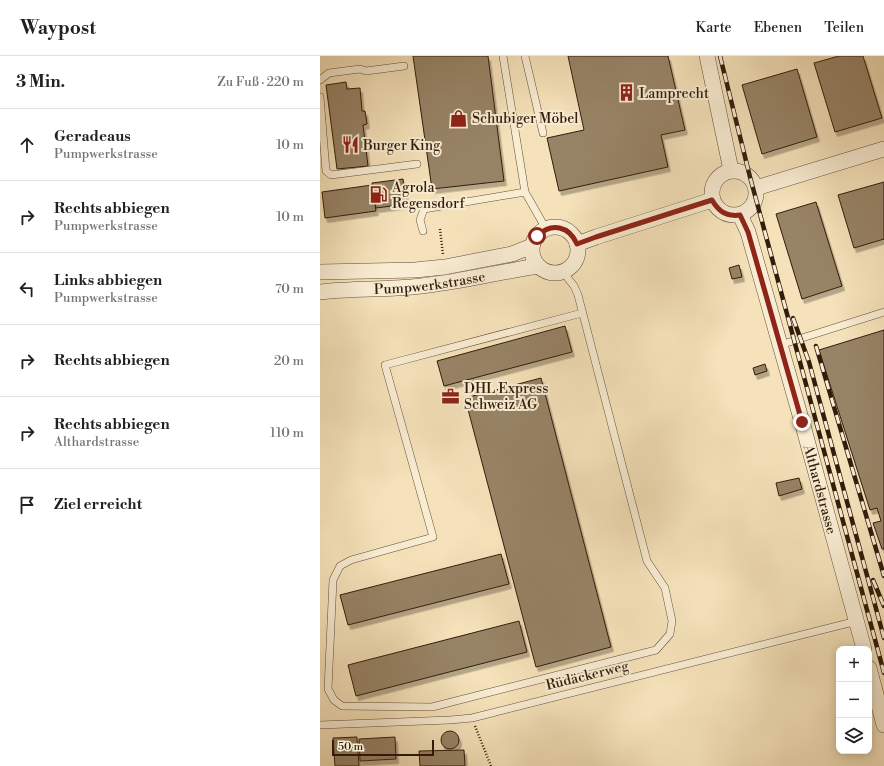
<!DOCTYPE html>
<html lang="de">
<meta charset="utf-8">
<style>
:root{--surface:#fff;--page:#f2f2f2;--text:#202124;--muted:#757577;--line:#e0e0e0}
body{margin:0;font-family:"Libre Bodoni",serif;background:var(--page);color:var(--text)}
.controls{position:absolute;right:12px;bottom:12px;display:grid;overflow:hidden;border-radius:8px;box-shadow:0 2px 10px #0003}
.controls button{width:36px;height:36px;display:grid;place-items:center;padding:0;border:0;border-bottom:1px solid var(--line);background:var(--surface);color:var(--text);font:20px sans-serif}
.scale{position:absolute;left:12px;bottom:10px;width:102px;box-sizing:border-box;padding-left:4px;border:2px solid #321d0c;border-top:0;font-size:11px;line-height:14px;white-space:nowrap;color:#321d0c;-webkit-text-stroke:3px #f8ecd2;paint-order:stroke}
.stop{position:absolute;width:12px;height:12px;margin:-9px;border:3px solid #8f2418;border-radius:50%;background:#fff}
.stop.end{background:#8f2418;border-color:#fff;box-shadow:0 1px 4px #0008}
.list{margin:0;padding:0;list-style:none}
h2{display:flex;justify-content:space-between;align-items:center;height:52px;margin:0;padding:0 16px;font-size:17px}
h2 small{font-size:13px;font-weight:400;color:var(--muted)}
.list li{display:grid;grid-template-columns:26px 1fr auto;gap:12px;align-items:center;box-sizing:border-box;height:72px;padding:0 16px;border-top:1px solid var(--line)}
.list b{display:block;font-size:15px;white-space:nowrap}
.list p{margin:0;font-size:13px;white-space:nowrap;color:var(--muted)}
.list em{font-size:13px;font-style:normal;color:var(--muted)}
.icon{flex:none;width:22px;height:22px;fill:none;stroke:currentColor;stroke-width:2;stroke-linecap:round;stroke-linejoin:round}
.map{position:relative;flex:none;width:564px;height:710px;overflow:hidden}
header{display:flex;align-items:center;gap:24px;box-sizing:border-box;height:56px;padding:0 20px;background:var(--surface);border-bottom:1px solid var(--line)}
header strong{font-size:19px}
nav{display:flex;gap:22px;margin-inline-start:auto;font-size:14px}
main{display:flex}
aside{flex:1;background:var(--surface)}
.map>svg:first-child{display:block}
.building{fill:#978366;stroke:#321d0c;filter:url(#shadow)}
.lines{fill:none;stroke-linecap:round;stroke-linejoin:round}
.service-casing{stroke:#634e38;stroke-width:8}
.minor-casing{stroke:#634e38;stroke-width:16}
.path{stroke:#321d0c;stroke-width:2.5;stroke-dasharray:1 2;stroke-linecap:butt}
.service{stroke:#f8ecd2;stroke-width:7}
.minor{stroke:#f8ecd2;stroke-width:15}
.rail-casing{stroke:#321d0c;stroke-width:4.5}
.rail{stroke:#f8ecd2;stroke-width:3;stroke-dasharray:9;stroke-linecap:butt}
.route{stroke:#8f2418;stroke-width:5}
.labels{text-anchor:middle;stroke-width:4;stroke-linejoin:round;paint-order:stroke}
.poi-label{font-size:14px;fill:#321d0c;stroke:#f8ecd2;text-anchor:start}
.street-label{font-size:14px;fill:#321d0c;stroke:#f8ecd2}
</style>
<header>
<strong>Waypost</strong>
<nav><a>Karte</a><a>Ebenen</a><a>Teilen</a></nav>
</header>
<main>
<aside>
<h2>3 Min.<small>Zu Fuß · 220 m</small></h2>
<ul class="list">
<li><svg class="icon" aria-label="ahead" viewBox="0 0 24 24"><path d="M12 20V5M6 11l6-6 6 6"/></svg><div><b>Geradeaus</b><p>Pumpwerkstrasse</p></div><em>10 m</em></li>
<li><svg class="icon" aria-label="right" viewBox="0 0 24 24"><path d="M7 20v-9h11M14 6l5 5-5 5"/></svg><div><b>Rechts abbiegen</b><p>Pumpwerkstrasse</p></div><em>10 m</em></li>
<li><svg class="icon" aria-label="left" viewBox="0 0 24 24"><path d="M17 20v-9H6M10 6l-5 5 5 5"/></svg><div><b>Links abbiegen</b><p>Pumpwerkstrasse</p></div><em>70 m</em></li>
<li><svg class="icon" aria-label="right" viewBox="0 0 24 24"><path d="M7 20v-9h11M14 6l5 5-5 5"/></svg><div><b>Rechts abbiegen</b></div><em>20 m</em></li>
<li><svg class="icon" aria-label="right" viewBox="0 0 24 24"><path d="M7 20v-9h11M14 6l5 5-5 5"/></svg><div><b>Rechts abbiegen</b><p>Althardstrasse</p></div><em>110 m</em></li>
<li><svg class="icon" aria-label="arrive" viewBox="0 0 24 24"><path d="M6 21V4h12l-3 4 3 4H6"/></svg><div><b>Ziel erreicht</b></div></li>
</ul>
</aside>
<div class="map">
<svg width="564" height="710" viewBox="0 0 564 710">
<defs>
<filter id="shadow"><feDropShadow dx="2.5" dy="4.5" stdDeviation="0" flood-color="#0004"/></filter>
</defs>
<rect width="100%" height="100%" fill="#f5e2ba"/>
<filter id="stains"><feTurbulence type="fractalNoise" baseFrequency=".005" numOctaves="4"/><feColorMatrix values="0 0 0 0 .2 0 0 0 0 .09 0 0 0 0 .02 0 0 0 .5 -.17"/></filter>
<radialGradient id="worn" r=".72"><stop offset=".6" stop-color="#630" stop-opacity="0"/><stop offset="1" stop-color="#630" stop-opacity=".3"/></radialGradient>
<path class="building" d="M 93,0 L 168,0 L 184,125 L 112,133 Z
M 248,0 L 348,0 L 365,74 L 341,79 L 348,111 L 239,135 L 227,82 L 264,74 Z
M 519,0 L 543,0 L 562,62 L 515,76 L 494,7 Z
M 477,13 L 497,81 L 442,98 L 422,29 Z
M 26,26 L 27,33 L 40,32 L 42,55 L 45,55 L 47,68 L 43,69 L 48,110 L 17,113 L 6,29 Z
M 83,123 L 87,148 L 56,152 L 52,127 Z
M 564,126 L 564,183 L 534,192 L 518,139 Z
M 52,129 L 56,155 L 5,162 L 2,136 Z
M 496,146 L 522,230 L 482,243 L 456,158 Z
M 419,209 L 422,221 L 412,223 L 409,212 Z
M 245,270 L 252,296 L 124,330 L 117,305 Z
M 564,274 L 564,493 L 562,493 L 553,467 L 561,465 L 557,452 L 550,454 L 499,294 Z
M 445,308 L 447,315 L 435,319 L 433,312 Z
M 221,322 L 291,591 L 216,611 L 145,342 Z
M 479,422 L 482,433 L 459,440 L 456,427 Z
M 181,498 L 189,528 L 28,569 L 20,539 Z
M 199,565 L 207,596 L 36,640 L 28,609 Z
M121 684a9 9 0 1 1 18 0a9 9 0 1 1-18 0Z
M 37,681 L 39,710 L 15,710 L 13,682 Z
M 75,681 L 76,703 L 40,705 L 39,683 Z
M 144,694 L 145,710 L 100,710 L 99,695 Z"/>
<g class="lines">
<defs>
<path id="service" d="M 183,0 L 205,136
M 205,0 L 223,77
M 0,24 L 9,17 L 40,13 L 46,15 L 84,10
M 0,41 L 6,115 L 11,119 L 97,108
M 103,175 L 100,164 L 104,153 L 205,136 L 226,173
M 243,216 L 254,230 L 258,239 L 327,505 L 345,532 L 352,565 L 350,578 L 336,594 L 112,651 L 22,650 L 14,644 L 8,633 L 13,524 L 20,510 L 31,504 L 113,481 L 65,309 L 262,257
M 460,289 L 564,256
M 0,669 L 130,664 L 152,662 L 537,565"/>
<g id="minor">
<path d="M 387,0 L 411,114"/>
<circle cx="414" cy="137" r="22"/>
<path d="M 436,132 L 564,93"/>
<path id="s1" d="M 420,159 L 428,176 L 482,366 L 544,593"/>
<circle cx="235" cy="194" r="23"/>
<path d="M 257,188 L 276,181 L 392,144"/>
<path d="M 0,216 L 95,214 L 125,211 L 192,198 L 212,190"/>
<path id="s2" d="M 0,236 C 33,232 67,234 101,230 C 140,226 179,216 218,210"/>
<path d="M 549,612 L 564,669"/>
</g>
</defs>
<use href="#service" class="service-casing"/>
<use href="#minor" class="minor-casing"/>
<path class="path" d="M 120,173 L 123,199
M 155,670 L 171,710"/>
<use href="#service" class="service"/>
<use href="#minor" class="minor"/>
<defs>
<path id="rail" d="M 400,0 L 430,121 L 564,617
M 473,262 L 489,306 L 564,582
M 496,290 L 564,520
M 553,524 L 564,550"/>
</defs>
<use href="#rail" class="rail-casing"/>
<use href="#rail" class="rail"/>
</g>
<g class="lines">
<path class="route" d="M 217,180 C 232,166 249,170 257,188 L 276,181 L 392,144 C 399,156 407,161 420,159 L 428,176 L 482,366"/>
</g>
<defs>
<symbol id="building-bare" viewBox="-9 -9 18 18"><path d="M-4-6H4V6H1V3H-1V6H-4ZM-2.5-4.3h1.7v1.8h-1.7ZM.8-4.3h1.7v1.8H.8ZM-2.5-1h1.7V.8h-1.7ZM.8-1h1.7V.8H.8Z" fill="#8f2418" stroke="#f8ecd2" stroke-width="2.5" paint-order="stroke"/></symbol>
<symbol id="shop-bare" viewBox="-9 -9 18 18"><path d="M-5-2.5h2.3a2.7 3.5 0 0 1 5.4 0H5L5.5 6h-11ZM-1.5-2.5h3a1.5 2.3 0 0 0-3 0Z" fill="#8f2418" stroke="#f8ecd2" stroke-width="2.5" paint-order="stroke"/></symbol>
<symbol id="restaurant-bare" viewBox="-9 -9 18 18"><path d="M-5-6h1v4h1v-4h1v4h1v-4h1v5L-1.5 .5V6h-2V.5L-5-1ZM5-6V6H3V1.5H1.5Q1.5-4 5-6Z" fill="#8f2418" stroke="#f8ecd2" stroke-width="2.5" paint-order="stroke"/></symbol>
<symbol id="fuel-bare" viewBox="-9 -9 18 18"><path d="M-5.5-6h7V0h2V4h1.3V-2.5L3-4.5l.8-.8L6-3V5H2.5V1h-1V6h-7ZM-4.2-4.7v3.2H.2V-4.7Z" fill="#8f2418" stroke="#f8ecd2" stroke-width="2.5" paint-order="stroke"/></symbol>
<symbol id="office-bare" viewBox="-9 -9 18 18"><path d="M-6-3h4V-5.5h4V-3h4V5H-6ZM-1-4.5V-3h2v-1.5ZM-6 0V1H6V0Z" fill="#8f2418" stroke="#f8ecd2" stroke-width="2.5" paint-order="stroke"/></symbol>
</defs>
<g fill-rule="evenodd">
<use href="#building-bare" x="294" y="24" width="25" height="25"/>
<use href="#shop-bare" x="126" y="50" width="25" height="25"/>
<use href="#restaurant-bare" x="18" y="76" width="25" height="25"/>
<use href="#fuel-bare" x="46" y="126" width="25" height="25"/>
<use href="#office-bare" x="118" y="328" width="25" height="25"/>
</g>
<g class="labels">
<g class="poi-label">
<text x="319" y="42">Lamprecht</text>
<text x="152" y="67">Schubiger Möbel</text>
<text x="43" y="94">Burger King</text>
<text x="72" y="136">Agrola<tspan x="72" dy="16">Regensdorf</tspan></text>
<text x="144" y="337">DHL Express<tspan x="144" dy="16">Schweiz AG</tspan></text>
</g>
<g class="street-label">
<text dy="5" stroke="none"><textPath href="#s2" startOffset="110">Pumpwerkstrasse</textPath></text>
<text dy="5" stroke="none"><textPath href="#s1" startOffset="286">Althardstrasse</textPath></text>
<text transform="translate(267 619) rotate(-14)" y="5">Rüdäckerweg</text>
</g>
</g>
<rect width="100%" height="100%" filter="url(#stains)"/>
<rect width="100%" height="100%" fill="url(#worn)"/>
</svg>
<div class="controls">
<button>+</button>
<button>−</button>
<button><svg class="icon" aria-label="layers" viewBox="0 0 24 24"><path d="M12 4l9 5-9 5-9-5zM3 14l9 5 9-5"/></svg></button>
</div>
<div class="scale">50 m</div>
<div class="stop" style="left:217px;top:180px"></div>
<div class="stop end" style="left:482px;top:366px"></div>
</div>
</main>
